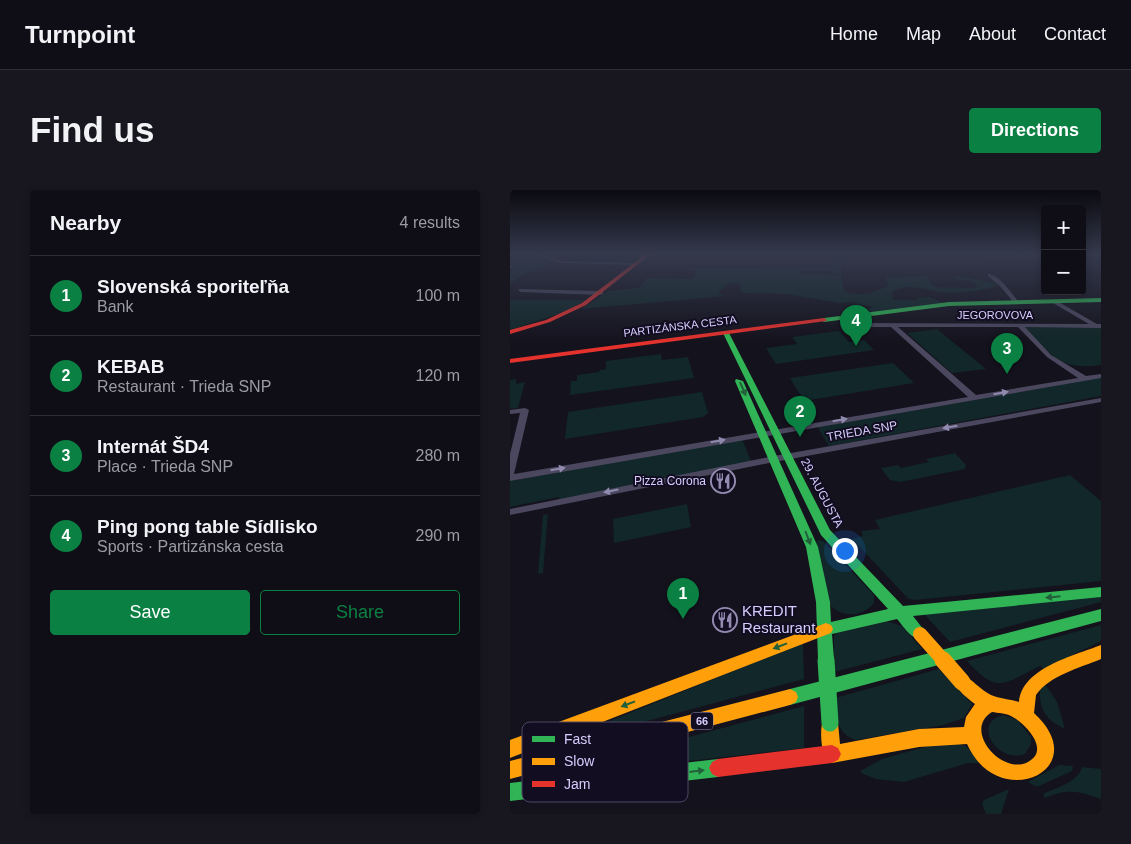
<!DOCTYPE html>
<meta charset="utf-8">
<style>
:root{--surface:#0f0e16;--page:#18171f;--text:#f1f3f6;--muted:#9b9ca1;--line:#2f2e35;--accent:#0b8043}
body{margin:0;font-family:Arial,sans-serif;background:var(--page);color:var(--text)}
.controls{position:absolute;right:15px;top:15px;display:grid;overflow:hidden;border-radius:5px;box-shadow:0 2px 8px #0003}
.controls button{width:45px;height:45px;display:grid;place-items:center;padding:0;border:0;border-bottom:1px solid var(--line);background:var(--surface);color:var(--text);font:25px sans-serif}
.you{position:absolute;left:334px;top:360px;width:18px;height:18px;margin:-12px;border:4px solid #fff;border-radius:50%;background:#1a73e8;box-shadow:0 0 0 8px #1a73e833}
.badge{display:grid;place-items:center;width:32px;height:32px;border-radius:50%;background:var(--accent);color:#fff;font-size:16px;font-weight:700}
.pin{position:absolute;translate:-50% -41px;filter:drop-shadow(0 1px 2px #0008)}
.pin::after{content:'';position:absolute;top:26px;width:18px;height:15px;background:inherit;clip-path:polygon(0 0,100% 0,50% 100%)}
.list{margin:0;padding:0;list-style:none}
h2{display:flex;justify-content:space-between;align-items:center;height:65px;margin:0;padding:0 20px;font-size:21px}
h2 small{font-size:16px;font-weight:400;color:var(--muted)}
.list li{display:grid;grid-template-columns:32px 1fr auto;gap:15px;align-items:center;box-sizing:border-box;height:80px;padding:0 20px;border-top:1px solid var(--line)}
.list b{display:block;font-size:19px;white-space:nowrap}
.list p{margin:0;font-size:16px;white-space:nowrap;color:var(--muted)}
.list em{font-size:16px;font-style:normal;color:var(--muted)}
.actions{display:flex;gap:10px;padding:15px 20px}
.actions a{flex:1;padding:11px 0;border:1px solid var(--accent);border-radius:5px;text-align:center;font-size:18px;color:var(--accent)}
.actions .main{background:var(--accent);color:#fff}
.map{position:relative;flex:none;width:591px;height:624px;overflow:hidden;border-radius:5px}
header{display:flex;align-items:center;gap:30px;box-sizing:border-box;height:70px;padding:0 25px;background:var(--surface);border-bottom:1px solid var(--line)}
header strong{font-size:24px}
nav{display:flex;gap:28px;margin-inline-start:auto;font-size:18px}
.intro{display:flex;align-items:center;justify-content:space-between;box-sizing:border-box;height:120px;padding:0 30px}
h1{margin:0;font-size:35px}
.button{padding:12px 22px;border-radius:5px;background:var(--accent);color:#fff;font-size:18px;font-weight:700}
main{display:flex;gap:30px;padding:0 30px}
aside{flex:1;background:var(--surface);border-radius:5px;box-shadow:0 2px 8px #0003}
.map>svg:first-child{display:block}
.green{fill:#112729}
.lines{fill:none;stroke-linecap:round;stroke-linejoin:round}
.street{fill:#4a475e;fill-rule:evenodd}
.fast{fill:#30b455;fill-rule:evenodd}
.slow{fill:#ff9f0a;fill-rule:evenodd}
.jam{fill:#e5322d;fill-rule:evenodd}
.fast-bridge-far1{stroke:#30b455;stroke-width:14}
.fast-bridge{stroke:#30b455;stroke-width:17}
.slow-bridge-far1{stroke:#ff9f0a;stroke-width:14}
.slow-bridge{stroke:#ff9f0a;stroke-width:17}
.oneway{fill:#21603b}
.oneway2{fill:#908aae}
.labels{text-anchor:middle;stroke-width:4;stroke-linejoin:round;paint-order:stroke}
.far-street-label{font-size:11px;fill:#d7ceff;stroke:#120d21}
.shield{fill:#120d21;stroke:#9c94bc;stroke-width:1}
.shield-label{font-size:11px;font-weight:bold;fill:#d7ceff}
.street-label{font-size:12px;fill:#d7ceff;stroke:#120d21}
.poi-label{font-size:12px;fill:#d7ceff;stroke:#120d21;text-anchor:end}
.near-poi-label{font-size:15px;fill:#d7ceff;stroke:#120d21;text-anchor:start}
.key{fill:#120d21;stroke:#4d4764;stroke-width:1}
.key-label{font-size:14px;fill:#d7ceff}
</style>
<header>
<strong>Turnpoint</strong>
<nav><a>Home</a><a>Map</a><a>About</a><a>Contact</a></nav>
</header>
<div class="intro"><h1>Find us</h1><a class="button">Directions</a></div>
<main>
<aside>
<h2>Nearby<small>4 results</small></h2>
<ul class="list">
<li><span class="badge">1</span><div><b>Slovenská sporiteľňa</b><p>Bank</p></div><em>100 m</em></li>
<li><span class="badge">2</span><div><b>KEBAB</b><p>Restaurant · Trieda SNP</p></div><em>120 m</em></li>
<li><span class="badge">3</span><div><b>Internát ŠD4</b><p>Place · Trieda SNP</p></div><em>280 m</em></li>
<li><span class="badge">4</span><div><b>Ping pong table Sídlisko</b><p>Sports · Partizánska cesta</p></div><em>290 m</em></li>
</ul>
<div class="actions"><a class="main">Save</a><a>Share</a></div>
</aside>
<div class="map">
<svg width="591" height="624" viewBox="0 0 591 624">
<rect width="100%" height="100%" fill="#14121d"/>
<path class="green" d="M 0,64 L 17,64 L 44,71 L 29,78 L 34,80 C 17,80 13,85 0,94 L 0,82 L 2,80 L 0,79 L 3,76 L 0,75 Z
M 438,64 L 535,64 L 535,71 Z
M 325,68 L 331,69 L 331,84 L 323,84 L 323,81 L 290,81 L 289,84 L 331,85 L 334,101 C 350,107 363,103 378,96 L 376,87 L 418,86 L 421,94 L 427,97 L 463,98 L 468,96 C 462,89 454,90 446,90 L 444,86 C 448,86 487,93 489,95 C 472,101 449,104 431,102 C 417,100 392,91 382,103 L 383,110 L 408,110 L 406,108 L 419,107 L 433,113 L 357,122 L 354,121 L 363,117 L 340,112 L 330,113 L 277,104 L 233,103 L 231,101 L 229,94 C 218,90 216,97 208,103 L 214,106 L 71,119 L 99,101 L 129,98 L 137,88 L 182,89 L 188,81 L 168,78 L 318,77 L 324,76 Z
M 0,110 L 76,110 L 54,122 L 0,140 Z
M 515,137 L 591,137 L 591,175 C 549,181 541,165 515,137 Z
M 427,139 L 476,179 L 442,183 L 397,143 Z
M 329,141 L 339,152 L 354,150 L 364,160 L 266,174 L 256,158 L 287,154 L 282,147 Z
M 151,164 L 152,170 L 178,167 L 184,188 L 60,205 L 61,191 L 67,191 L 67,185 L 89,182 L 90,180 L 96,179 L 96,171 Z
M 383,173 L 404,193 L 294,211 L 280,188 Z
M 591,187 L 591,206 L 319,256 L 307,236 Z
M 6,189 L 6,194 L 15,192 L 8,218 L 0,219 L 0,190 Z
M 192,202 L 198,223 L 193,227 L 55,249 L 58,222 Z
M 232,249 L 241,271 L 49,311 L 49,307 L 0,317 L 0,291 Z
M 445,263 L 456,275 L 455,279 L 390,292 L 380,290 L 371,278 L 388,275 L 391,278 L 419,272 L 416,269 Z
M 560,285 L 591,311 L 591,391 L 405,410 L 399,409 L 394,404 L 342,349 L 353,346 L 351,341 L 370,339 L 365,330 Z
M 177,314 L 181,337 L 104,353 L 103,329 Z
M 38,324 L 33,383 L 28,384 L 33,325 Z
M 308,350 L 313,351 L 364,405 L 364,413 C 352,427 334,428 321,416 L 306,353 Z
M 591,406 L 591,412 L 440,452 L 414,424 Z
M 376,431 L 392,436 L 412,459 L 324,482 L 324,446 L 327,442 Z
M 591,435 L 591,451 L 534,479 L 530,476 C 493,494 488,505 457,471 Z
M 293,453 L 294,489 L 25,561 Z
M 429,479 L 462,514 L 454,528 L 433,535 L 346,550 C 326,544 327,527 325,508 Z
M 535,494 L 547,512 L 555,539 C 538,531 529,521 530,501 Z
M 294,516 L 294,558 L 27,588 Z
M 494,525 L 507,530 L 521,547 L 521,554 L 515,564 C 486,574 461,531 494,525 Z
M 436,551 L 456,556 L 470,573 L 458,573 L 394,592 L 366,589 L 353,584 L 350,581 L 372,569 Z
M 549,575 L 563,576 L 562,581 L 529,596 L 525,596 L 518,592 Z
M 572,577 L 591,579 L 591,609 C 569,601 558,598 535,608 L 533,604 C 546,598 568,592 572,577 Z
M 499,599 L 491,624 L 476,624 L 472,614 L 474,610 Z"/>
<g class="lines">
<path class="street" d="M 24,64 L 31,64 L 50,71 L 125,73 L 127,74 L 125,75 L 50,73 Z
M 0,76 L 3,76 L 3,77 L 0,78 Z
M 478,84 C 490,85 501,103 509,112 L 509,114 L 505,114 L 490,96 L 478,86 Z
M 8,99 L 91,101 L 94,103 L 91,105 L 10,102 Z
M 545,110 L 587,134 L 591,134 L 591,138 L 515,137 L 541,165 L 576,186 L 591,184 L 591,188 L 0,291 L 0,264 L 10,223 L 0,224 L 0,220 L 15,218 L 19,220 L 4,284 L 458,207 L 381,137 L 352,137 L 339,127 L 344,126 L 353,133 L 579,134 L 543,113 L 542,112 ZM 388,137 L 508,137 L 537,167 L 568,188 L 466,205 Z
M 591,208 L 591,212 L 264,272 L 0,325 L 0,319 L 264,266 Z"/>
<path class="fast" d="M 591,108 L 591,112 L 439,116 L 314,132 L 311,130 L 314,128 L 439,112 Z
M 216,141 L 219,143 L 320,340 L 393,416 L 591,397 L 591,407 L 403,426 L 417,444 L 415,448 C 403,453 394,437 387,429 L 322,444 L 324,469 L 321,474 L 316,476 L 311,474 L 308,469 L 306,412 L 296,357 L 225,191 L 226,189 L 233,191 L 308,357 L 320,412 L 321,432 L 378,419 L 311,345 L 213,143 Z
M 591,419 L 591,431 L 280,515 L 274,512 L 272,507 L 274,502 L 280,499 Z
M 208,569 L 214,572 L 217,578 L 214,584 L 208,587 L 0,611 L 0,593 Z"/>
<path class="slow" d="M 316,433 L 321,435 L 323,439 L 321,443 L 0,568 L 0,550 Z
M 591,455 L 591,469 C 570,478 540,485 526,505 L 524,523 C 586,580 488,624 457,554 L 409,557 L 322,573 L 316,570 C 311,559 309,538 314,527 L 320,525 L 326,527 L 328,533 L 330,554 L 409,539 L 454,537 L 456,527 L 465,514 C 457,508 448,501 444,492 L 446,487 L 452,485 C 463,489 470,500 481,505 C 490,509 500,509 509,512 C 512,478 563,466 591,455 ZM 482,522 C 488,523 495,523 501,526 C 515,533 541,560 518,572 C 492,586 452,540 482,522 Z
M 280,499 L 286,502 L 288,507 L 286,512 L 280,515 L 0,589 L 0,571 Z"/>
<path class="jam" d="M 136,64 L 141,64 L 76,115 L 40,132 L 0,144 L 0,140 L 36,130 L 72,113 Z
M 314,128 L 317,130 L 316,131 L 0,173 L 0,169 Z
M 322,555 L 328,558 L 331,564 L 328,570 L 322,573 L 208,587 L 202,584 L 199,578 L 202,572 L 208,569 Z"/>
<path class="fast-bridge-far1" d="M 316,469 L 316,471"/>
<path class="fast-bridge" d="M 316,470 L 320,533"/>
<path class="slow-bridge-far1" d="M 410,444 L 434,471"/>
<path class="slow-bridge" d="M 433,470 L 452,492"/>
</g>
<defs><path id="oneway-solid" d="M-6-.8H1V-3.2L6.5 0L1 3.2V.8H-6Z" transform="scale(1.25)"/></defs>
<g class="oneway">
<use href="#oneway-solid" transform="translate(233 199) rotate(66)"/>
<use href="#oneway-solid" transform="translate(298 348) rotate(69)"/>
<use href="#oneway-solid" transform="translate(543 407) rotate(174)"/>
<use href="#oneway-solid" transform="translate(270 456) rotate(159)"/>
<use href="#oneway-solid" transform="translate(118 514) rotate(159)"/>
<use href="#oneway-solid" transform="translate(187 581) rotate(-7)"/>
</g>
<g class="oneway2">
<use href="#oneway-solid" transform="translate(491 203) rotate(-10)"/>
<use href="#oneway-solid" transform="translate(330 230) rotate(-10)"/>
<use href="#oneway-solid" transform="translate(440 237) rotate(170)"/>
<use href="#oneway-solid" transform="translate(208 251) rotate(-10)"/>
<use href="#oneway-solid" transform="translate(48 279) rotate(-10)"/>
<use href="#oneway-solid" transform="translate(101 301) rotate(169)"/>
</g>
<linearGradient id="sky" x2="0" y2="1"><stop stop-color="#0b0a10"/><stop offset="0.42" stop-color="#34394c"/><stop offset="1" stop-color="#34394c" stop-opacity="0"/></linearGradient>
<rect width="591" height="152" fill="url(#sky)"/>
<defs>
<symbol id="restaurant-ring" viewBox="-11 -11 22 22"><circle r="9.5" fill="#120d21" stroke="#938cb0" stroke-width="1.5"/><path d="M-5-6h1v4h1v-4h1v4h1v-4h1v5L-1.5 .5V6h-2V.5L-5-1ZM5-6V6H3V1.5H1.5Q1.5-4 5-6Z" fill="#938cb0"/></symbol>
</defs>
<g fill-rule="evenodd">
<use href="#restaurant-ring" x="199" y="277" width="28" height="28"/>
<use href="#restaurant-ring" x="201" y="416" width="28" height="28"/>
</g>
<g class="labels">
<g class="far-street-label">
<text x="485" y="129">JEGOROVOVA</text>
<text transform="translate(170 136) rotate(-7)" y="4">PARTIZÁNSKA CESTA</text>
</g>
<rect class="shield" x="181" y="522.5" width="22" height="17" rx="4"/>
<g class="shield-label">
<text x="192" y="535">66</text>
</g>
<g class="street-label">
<text transform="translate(352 241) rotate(-10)" y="4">TRIEDA SNP</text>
<text transform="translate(312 303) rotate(62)" y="4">29. AUGUSTA</text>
</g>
<g class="poi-label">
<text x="196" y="295">Pizza Corona</text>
</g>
<g class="near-poi-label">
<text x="232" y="426">KREDIT<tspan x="232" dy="17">Restaurant</tspan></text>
</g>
</g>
<rect x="12" y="532" width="166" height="80" rx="8" class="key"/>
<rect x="22" y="546" width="23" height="6" fill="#30b455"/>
<rect x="22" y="568" width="23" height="7" fill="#ff9f0a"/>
<rect x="22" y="591" width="23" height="6" fill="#e5322d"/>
<g class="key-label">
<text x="54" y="554">Fast</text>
<text x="54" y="576">Slow</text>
<text x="54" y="599">Jam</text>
</g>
</svg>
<div class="controls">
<button>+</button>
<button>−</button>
</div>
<div class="you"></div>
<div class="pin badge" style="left:173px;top:429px">1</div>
<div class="pin badge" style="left:290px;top:247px">2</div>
<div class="pin badge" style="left:497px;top:184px">3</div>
<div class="pin badge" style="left:346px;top:156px">4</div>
</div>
</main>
